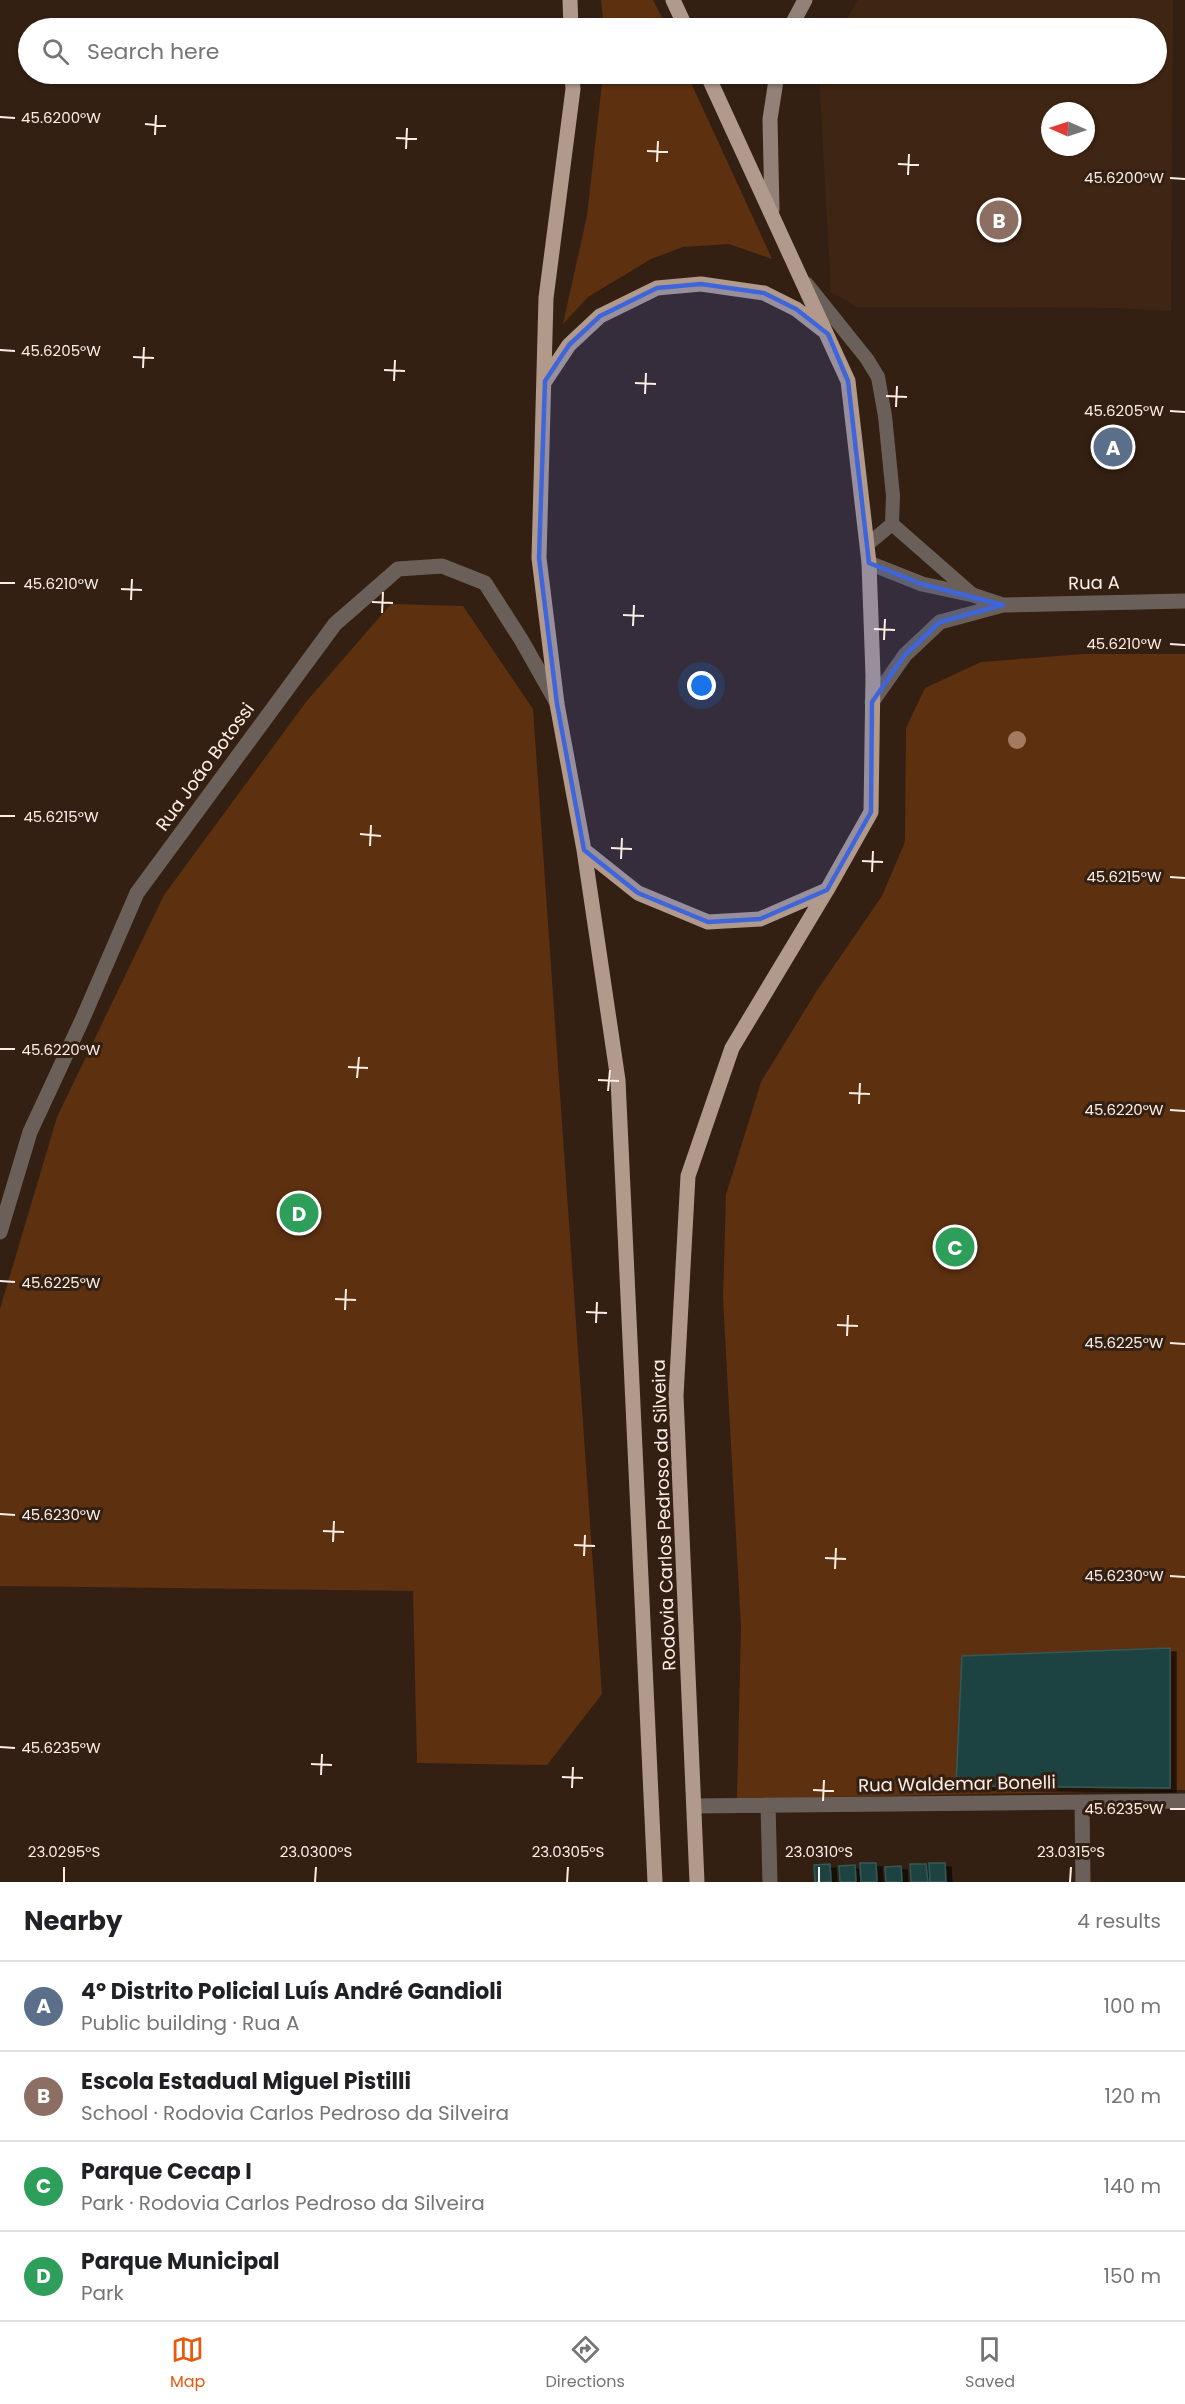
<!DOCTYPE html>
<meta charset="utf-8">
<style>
:root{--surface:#fff;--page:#f6f6f6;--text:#202124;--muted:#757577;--line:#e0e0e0;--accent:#ea580c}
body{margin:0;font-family:Poppins,sans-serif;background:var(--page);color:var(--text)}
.compass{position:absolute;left:1041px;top:102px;width:54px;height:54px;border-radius:50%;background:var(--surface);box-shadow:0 2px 4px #0004;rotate:273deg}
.you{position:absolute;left:702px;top:686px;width:21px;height:21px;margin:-15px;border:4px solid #fff;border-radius:50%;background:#1a73e8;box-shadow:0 0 0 9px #1a73e833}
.badge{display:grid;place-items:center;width:39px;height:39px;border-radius:50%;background:var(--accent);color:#fff;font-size:20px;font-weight:700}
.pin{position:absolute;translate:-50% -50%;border:3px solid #fff;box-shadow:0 2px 6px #0006}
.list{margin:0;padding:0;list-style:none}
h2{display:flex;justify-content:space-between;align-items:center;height:78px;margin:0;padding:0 24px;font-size:26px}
h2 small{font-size:20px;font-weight:400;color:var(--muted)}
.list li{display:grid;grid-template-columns:39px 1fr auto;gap:18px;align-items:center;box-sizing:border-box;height:90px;padding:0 24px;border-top:2px solid var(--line)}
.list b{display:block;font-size:22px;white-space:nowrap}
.list p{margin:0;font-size:20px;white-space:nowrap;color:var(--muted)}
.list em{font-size:20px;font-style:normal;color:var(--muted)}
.icon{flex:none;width:33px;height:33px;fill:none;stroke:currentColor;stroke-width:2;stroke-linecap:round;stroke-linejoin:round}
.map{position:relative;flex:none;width:1185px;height:1882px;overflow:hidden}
.search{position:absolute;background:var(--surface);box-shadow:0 2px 4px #0004;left:18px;right:18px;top:18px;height:66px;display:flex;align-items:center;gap:15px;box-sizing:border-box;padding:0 21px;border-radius:33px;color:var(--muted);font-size:22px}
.sheet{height:438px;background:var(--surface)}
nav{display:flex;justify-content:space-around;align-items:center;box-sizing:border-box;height:84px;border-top:2px solid var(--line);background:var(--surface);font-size:16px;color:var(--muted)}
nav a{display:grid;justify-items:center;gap:3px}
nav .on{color:var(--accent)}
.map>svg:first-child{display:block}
.built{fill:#3f2513;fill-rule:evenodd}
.green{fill:#5d3010}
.building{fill:#1d4342;stroke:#365857;stroke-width:1.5;filter:url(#shadow)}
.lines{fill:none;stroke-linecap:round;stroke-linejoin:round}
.lane{stroke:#6b6059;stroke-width:14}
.street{stroke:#6b6059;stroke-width:15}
.secondary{stroke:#928176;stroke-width:15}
.primary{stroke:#b19a8c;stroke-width:15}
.tree{fill:#a47a61}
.marked{fill:#3e66da;fill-opacity:0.2;stroke:#3e66da;stroke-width:4.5;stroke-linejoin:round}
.ticks{fill:none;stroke:#fceee5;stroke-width:2}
.labels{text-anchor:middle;stroke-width:6;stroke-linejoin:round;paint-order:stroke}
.street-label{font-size:18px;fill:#fceee5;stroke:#342013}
.ticks-label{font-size:15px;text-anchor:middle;fill:#fceee5;stroke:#342013;stroke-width:6;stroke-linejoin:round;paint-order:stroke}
</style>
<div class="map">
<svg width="1185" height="1882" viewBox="0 0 1185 1882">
<defs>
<filter id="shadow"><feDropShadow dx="6" dy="4" stdDeviation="0" flood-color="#0009"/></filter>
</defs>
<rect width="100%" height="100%" fill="#342013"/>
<path class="built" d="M 858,0 L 1173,0 L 1171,311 L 1114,308 L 857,307 L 831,292 L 819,74 L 1156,74 L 1156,28 L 841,28 ZM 1050,111 L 1086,111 L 1086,147 L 1050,147 Z"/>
<path class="green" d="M 601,0 L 653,0 L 667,28 L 604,28 Z
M 603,74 L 687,74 L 772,259 L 729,244 L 683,247 L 651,259 L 588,297 L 563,324 L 587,216 Z
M 391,604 L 463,606 L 533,709 L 602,1694 L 547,1765 L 417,1763 L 413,1591 L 0,1586 L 0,1309 L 57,1117 L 164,895 L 306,702 Z
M 1084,654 L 1185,654 L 1185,1790 L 737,1799 L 741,1627 L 723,1298 L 726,1195 L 761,1082 L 816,992 L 882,896 L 905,842 L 906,728 L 925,688 L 981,662 Z"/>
<path class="building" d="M 1170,1648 L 1170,1788 L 956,1786 L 962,1656 Z
M 860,1863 L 876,1863 L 877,1882 L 861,1882 Z
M 929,1863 L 945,1863 L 946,1882 L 930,1882 Z
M 830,1864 L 831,1882 L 815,1882 L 814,1865 Z
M 910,1864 L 926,1864 L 928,1882 L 911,1882 Z
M 855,1865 L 856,1882 L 840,1882 L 839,1866 Z
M 901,1866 L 902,1882 L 886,1882 L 885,1867 Z"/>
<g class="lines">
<path class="lane" d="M 807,284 L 867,359 L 878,377 L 885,416 L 893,496 L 892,524 L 867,545
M 892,524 L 973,595"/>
<path class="street" d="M 869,563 L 922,584 L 973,595 L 1003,605
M 872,702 L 905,655 L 940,622 L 1003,605 L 1185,601
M 0,1232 L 30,1132 L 83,1018 L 137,893 L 335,624 L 398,569 L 442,566 L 485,583 L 522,641 L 557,703
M 1082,1802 L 1083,1882
M 768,1805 L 770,1882
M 694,1806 L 1185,1801"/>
<path class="secondary" d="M 790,28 L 805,0
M 772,210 L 770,119 L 777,74"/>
<path class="primary" d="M 570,0 L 571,28
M 673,0 L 686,28
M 572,74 L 573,89 L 546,298 L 539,558 L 557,704 L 584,850 L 618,1080 L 655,1882
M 545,381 L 569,345 L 600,316 L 657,288 L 701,284 L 764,293 L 796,309 L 823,330
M 584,850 L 638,893 L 708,922 L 760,919 L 827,890
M 697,1882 L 676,1396 L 688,1176 L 732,1048 L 827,890 L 871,812 L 873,675 L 869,563 L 848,381 L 707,74"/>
</g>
<circle class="tree" cx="1017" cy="740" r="9"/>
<path class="marked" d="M 701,284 L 764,293 L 796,309 L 828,334 L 848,381 L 869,563 L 922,584 L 1003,605 L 940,622 L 905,655 L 872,702 L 871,812 L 827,890 L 760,919 L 708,922 L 638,893 L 584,850 L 557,704 L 539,558 L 545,381 L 569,345 L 600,316 L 657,288 Z"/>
<path class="ticks" d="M 0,117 L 15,118M 145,124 L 166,126M 155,135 L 156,115M 396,138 L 417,139M 406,149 L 407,128M 647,151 L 668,152M 657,162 L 658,141M 898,164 L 919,165M 908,175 L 909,154M 1170,178 L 1185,179M 0,350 L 15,351M 133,357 L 154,358M 143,368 L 144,347M 384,370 L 405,371M 394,381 L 395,360M 635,383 L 656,384M 645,394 L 646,373M 886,396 L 907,397M 896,407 L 897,386M 1170,411 L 1185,412M 0,583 L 15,583M 121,589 L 142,590M 131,600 L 132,579M 372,602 L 393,603M 382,613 L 383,592M 623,615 L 644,616M 633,626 L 634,605M 874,629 L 895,630M 884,640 L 885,619M 1170,644 L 1185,645M 0,816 L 15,816M 360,834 L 381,836M 370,846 L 371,825M 611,848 L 632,849M 621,859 L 622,838M 862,861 L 883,862M 872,872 L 873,851M 1170,877 L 1185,878M 0,1049 L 15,1049M 348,1067 L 368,1068M 357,1078 L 359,1057M 598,1080 L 619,1081M 608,1091 L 610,1070M 849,1093 L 870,1094M 859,1104 L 860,1083M 1170,1110 L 1185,1111M 0,1281 L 15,1282M 335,1299 L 356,1300M 345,1310 L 346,1289M 586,1312 L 607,1313M 596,1323 L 597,1302M 837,1325 L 858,1326M 847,1336 L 848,1315M 1170,1343 L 1185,1344M 0,1514 L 15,1515M 323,1531 L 344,1532M 333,1542 L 334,1521M 574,1545 L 595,1546M 584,1556 L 585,1535M 825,1558 L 846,1559M 835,1569 L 836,1548M 1170,1576 L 1185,1577M 0,1747 L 15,1748M 311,1764 L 332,1765M 321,1775 L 322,1754M 562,1777 L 583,1778M 572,1788 L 573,1767M 813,1790 L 834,1791M 823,1801 L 824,1780M 1170,1809 L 1185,1809M 64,1882 L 64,1867M 315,1882 L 316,1867M 567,1882 L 568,1867M 819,1882 L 819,1867M 1070,1882 L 1071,1867"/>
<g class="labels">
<g class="street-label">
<text transform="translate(1094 583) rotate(-1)" y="6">Rua A</text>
<text transform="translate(205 767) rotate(-54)" y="6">Rua João Botossi</text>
<text transform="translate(664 1515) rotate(-92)" y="6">Rodovia Carlos Pedroso da Silveira</text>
<text transform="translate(957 1784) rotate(-1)" y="6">Rua Waldemar Bonelli</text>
</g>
</g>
<g class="ticks-label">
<text x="61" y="123">45.6200°W</text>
<text x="1124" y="183">45.6200°W</text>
<text x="61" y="356">45.6205°W</text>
<text x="1124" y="416">45.6205°W</text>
<text x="61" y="589">45.6210°W</text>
<text x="1124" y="649">45.6210°W</text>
<text x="61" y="822">45.6215°W</text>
<text x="1124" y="882">45.6215°W</text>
<text x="61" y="1055">45.6220°W</text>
<text x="1124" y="1115">45.6220°W</text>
<text x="61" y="1288">45.6225°W</text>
<text x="1124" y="1348">45.6225°W</text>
<text x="61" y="1520">45.6230°W</text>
<text x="1124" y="1581">45.6230°W</text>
<text x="61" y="1753">45.6235°W</text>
<text x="1124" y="1814">45.6235°W</text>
<text x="64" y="1857">23.0295°S</text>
<text x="316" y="1857">23.0300°S</text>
<text x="568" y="1857">23.0305°S</text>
<text x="819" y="1857">23.0310°S</text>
<text x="1071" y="1857">23.0315°S</text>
</g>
</svg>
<svg class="compass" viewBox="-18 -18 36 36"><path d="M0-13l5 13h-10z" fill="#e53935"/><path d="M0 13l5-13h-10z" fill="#757577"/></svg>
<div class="you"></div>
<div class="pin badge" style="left:1113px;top:447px;background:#5c6f8a">A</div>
<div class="pin badge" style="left:999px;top:220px;background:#8d6e63">B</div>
<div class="pin badge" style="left:955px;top:1247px;background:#2e9e5b">C</div>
<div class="pin badge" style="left:299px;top:1213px;background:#2e9e5b">D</div>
<div class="search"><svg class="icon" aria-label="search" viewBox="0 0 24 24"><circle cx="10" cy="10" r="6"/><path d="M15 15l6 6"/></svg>Search here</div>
</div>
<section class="sheet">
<h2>Nearby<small>4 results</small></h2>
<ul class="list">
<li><span class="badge" style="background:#5c6f8a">A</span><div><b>4º Distrito Policial Luís André Gandioli</b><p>Public building · Rua A</p></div><em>100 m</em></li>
<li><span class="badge" style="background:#8d6e63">B</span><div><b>Escola Estadual Miguel Pistilli</b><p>School · Rodovia Carlos Pedroso da Silveira</p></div><em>120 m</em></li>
<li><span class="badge" style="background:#2e9e5b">C</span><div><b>Parque Cecap I</b><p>Park · Rodovia Carlos Pedroso da Silveira</p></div><em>140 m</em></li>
<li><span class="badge" style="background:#2e9e5b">D</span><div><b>Parque Municipal</b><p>Park</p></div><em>150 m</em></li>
</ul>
</section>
<nav>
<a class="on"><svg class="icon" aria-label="map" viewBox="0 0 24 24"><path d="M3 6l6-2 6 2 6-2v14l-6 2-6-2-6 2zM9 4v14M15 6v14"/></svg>Map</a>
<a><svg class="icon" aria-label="directions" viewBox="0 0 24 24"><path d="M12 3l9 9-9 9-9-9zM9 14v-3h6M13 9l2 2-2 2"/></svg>Directions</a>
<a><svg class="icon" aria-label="saved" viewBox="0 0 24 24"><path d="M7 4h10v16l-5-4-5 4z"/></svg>Saved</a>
</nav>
